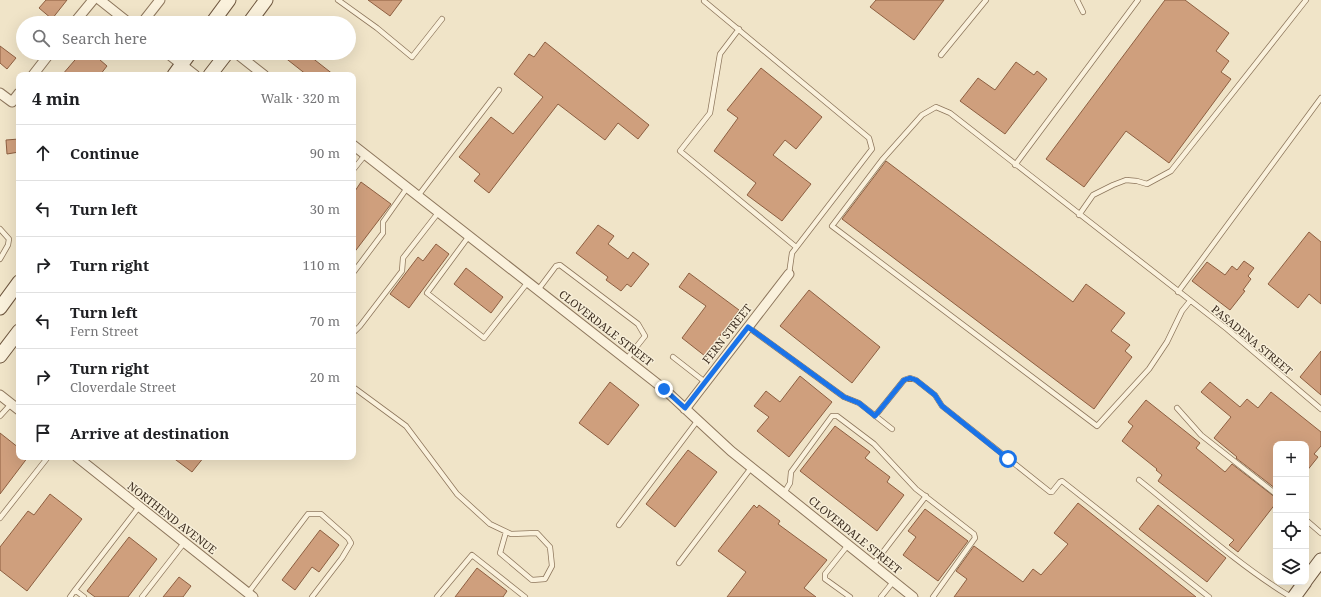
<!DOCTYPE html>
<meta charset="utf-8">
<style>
:root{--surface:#fff;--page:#f6f6f6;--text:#202124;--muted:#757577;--line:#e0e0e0}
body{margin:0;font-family:"Noto Serif",serif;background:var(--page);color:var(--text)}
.controls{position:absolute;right:12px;bottom:12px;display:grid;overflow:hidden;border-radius:8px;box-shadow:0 4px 16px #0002}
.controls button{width:36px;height:36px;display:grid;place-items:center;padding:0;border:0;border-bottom:1px solid var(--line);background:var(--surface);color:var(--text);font:20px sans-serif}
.stop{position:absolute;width:12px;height:12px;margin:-9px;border:3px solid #1a73e8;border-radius:50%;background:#fff}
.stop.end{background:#1a73e8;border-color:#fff;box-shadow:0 1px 4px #0008}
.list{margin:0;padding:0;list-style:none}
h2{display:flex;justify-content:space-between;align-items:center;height:52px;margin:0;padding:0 16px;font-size:17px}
h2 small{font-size:13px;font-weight:400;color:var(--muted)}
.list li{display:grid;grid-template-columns:26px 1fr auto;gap:12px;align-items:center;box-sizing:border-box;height:56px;padding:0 16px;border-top:1px solid var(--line)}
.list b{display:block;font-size:15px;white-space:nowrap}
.list p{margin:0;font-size:13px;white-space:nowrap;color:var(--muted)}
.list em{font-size:13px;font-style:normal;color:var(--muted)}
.icon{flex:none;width:22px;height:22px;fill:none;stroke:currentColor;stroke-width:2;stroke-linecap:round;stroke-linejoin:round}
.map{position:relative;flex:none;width:1321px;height:597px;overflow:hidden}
.search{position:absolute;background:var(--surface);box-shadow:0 4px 16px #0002;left:16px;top:16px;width:340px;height:44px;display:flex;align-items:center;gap:10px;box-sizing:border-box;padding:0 14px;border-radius:22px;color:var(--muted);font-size:15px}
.panel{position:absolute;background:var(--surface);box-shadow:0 4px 16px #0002;left:16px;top:72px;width:340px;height:388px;border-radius:8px}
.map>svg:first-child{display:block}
.building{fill:#cf9f7d;stroke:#8d5f41}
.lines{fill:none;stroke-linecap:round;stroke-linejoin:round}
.lane-casing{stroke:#8d765c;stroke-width:6}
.street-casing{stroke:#8d765c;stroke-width:11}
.secondary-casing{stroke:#6f573f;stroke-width:15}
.lane{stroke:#faf1dc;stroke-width:4.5}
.street{stroke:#faf1dc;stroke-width:9}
.secondary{stroke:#faf1dc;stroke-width:13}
.route{stroke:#1a73e8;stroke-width:5}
.labels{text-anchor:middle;stroke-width:3;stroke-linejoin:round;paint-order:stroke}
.street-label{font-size:11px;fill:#3d2e20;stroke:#f7eed8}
</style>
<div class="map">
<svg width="1321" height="597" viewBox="0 0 1321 597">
<rect width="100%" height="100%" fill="#f0e4c8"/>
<path class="building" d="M 46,0 L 67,0 L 52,19 L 39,8 Z
M 368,0 L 402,0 L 390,16 Z
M 876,0 L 944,0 L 914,40 L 870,7 Z
M 1165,0 L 1185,0 L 1229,33 L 1216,51 L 1229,61 L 1221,72 L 1231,79 L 1169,163 L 1126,131 L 1084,187 L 1046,159 Z
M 545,42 L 649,125 L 638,139 L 618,123 L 605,140 L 558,104 L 489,193 L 474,181 L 480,174 L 459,157 L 491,117 L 513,134 L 543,97 L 514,74 L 529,54 L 534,57 Z
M 0,46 L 16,58 L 7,69 L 0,63 Z
M 81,53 L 92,53 L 107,66 L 100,75 L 62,75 Z
M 279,53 L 306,53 L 334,75 L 307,75 Z
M 1016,62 L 1034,75 L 1037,71 L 1047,79 L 1005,134 L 960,101 L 978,78 L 995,90 Z
M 761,68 L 822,117 L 796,149 L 785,140 L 773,155 L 811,184 L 782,221 L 747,195 L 756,183 L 714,151 L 738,118 L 727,110 Z
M 19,139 L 19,152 L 7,154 L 6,140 Z
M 886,161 L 1073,302 L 1086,284 L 1125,313 L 1111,331 L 1130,345 L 1125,351 L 1132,357 L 1094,409 L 842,219 Z
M 361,182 L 391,204 L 353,254 L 353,194 Z
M 598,225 L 614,236 L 608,244 L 628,259 L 633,252 L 649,264 L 631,287 L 627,284 L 621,291 L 606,280 L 608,277 L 576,253 Z
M 1309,232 L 1321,242 L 1321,304 L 1309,294 L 1298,308 L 1268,284 Z
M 436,244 L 449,254 L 409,308 L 390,294 L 418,257 L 423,261 Z
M 1244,261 L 1254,268 L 1248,276 L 1251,279 L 1243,290 L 1245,291 L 1230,310 L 1192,281 L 1207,262 L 1225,275 L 1232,266 L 1237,270 Z
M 466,268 L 503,297 L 491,313 L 454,284 Z
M 689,273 L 739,310 L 705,356 L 682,338 L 706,306 L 679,287 Z
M 809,290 L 880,347 L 852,383 L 780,326 Z
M 1321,351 L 1321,395 L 1300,377 Z
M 800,376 L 832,402 L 789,457 L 757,431 L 769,417 L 754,406 L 766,391 L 780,402 Z
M 610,382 L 639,405 L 608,445 L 579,423 Z
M 1210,382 L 1240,407 L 1247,399 L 1258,408 L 1271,392 L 1321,432 L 1321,446 L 1314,454 L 1318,457 L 1306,472 L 1306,444 L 1276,444 L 1276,489 L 1236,458 L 1237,457 L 1214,438 L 1231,417 L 1201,392 Z
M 1146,400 L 1200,443 L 1196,448 L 1225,472 L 1232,464 L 1276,498 L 1276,503 L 1238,552 L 1229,545 L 1234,540 L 1158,481 L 1162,475 L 1156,470 L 1157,469 L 1122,441 L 1133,426 L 1128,422 Z
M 835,426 L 870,452 L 865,458 L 890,477 L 887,482 L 904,495 L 877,531 L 800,471 Z
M 0,433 L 19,448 L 19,457 L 28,457 L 0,494 Z
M 688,450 L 717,472 L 675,527 L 646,504 Z
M 172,457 L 204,457 L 192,472 Z
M 50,494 L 82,519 L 27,591 L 0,570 L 0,547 L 28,511 L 34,515 Z
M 1078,503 L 1196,597 L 954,597 L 967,579 L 956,571 L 974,546 L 1023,582 L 1033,569 L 1041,575 L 1068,544 L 1054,533 Z
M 754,505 L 757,508 L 759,505 L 780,521 L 778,524 L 827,560 L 804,588 L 816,597 L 727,597 L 746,572 L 718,551 Z
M 1158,505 L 1226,558 L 1207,582 L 1139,529 Z
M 925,509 L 968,541 L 938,581 L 903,555 L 916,537 L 908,531 Z
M 320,530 L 339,545 L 319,572 L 312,567 L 295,590 L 282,580 Z
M 129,537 L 157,559 L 128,597 L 95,597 L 87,591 Z
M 477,568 L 507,591 L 503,597 L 455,597 Z
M 179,577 L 191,586 L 183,597 L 163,597 Z"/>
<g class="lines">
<defs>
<path id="lane" d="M 338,0 L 377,28 L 412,57 L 442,19
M 1077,0 L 1083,12
M 704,1 L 869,138 L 872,149 L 792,253 L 789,274
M 739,29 L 720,54 L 710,113 L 680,151 L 796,247
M 941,55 L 986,0
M 1015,165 L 1138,0
M 353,170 L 365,155
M 418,196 L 499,90
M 1079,215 L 1093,195 L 1113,185 L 1126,180 L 1137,181 L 1147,184 L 1171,171 L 1306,0
M 0,229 L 9,239 L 8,245 L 0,259
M 469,236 L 427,293 L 484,338 L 528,282
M 353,273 L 383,233 L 383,222 L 407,188
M 538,290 L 556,266 L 560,265 L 638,324 L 645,336 L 626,360
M 1178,292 L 1321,98
M 1190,301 L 1182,311 L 1167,342 L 1149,369 L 1097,426 L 832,226 L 882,160 L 922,115 L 936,107 L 950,113 L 1227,329 L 1321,409
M 748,327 L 844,397 L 859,403 L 892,429
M 353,333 L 360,326 L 402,271 L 403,258 L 438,213
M 673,357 L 705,382
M 353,387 L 406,426 L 457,494 L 490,524 L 511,534 L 537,533 L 550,547 L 552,566 L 545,579 L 532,580 L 500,553 L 506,532
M 1177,408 L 1201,435 L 1276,494
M 0,416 L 11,404
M 875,416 L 904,380 L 910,378 L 916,380 L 935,395 L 942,406 L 1050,492 L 1052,492 L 1060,482 L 1062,481 L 1209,597
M 1139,480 C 1188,519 1238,565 1291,597
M 784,493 L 790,483 L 791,472 L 832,416 L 837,416 L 874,444 L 916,489 L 974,534 L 975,538 L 933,597
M 0,518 L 48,457
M 1306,520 L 1321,533
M 619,525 L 698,420
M 848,545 L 825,574 L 825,579 L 850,597
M 679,563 L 751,468
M 873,565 L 926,496
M 248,593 L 308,514 L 321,514 L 348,538 L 351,543 L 342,558 L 312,597
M 70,597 L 75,590
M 84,597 L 75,590 L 139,507
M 142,597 L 184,543
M 437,597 L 472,555 L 525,597
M 881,597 L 893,582"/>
<path id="street" d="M 100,0 L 129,23
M 74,23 L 93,0
M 142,23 L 160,0
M 167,53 L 195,75
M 236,53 L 264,75
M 33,75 L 50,53
M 0,93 L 12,102 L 19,93
M 353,145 L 664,389 L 731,451 L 913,597
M 0,395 L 19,410
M 685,409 L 789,274
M 77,457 L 253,597"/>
<path id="secondary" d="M 212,23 L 229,0
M 249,23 L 266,0
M 174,75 L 190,53
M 210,75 L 227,53
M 0,308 L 19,282
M 0,356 L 19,331
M 1306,580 L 1321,560
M 1294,597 L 1305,582"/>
</defs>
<use href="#lane" class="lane-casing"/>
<use href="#street" class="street-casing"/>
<use href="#secondary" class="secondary-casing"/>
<use href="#lane" class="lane"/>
<use href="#street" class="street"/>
<use href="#secondary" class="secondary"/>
</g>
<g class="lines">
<path class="route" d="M 664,389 L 685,408 L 748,327 L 844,397 L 859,403 L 875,416 L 904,380 L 910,378 L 916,380 L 935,395 L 942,406 L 1008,459"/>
</g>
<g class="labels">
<g class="street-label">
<text transform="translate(606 328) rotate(38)" y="4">CLOVERDALE STREET</text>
<text transform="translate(727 334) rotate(-52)" y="4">FERN STREET</text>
<text transform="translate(1252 340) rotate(40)" y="4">PASADENA STREET</text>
<text transform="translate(172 518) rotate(38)" y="4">NORTHEND AVENUE</text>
<text transform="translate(855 535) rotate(39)" y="4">CLOVERDALE STREET</text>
</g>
</g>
</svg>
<div class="controls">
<button>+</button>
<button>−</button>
<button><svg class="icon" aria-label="locate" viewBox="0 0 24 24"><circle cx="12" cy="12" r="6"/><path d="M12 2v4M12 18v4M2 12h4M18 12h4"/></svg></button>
<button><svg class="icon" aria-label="layers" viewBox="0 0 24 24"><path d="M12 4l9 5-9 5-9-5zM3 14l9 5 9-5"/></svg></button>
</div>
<div class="stop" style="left:1008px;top:459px"></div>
<div class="stop end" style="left:664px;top:389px"></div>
<div class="search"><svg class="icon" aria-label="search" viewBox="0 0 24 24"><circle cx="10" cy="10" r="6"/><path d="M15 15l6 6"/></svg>Search here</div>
<section class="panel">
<h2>4 min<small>Walk · 320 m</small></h2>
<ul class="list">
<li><svg class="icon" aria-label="ahead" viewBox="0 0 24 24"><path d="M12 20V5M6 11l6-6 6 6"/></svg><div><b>Continue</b></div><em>90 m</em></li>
<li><svg class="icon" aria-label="left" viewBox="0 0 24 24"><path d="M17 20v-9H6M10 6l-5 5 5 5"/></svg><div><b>Turn left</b></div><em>30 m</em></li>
<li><svg class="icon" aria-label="right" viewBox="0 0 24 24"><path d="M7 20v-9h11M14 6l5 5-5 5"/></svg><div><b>Turn right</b></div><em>110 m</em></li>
<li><svg class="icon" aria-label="left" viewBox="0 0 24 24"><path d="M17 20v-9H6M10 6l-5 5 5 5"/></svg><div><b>Turn left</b><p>Fern Street</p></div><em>70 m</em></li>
<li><svg class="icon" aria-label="right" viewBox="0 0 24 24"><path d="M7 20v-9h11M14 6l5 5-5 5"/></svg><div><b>Turn right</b><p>Cloverdale Street</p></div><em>20 m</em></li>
<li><svg class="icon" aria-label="arrive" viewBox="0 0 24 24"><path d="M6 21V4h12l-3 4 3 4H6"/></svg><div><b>Arrive at destination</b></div></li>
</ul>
</section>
</div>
